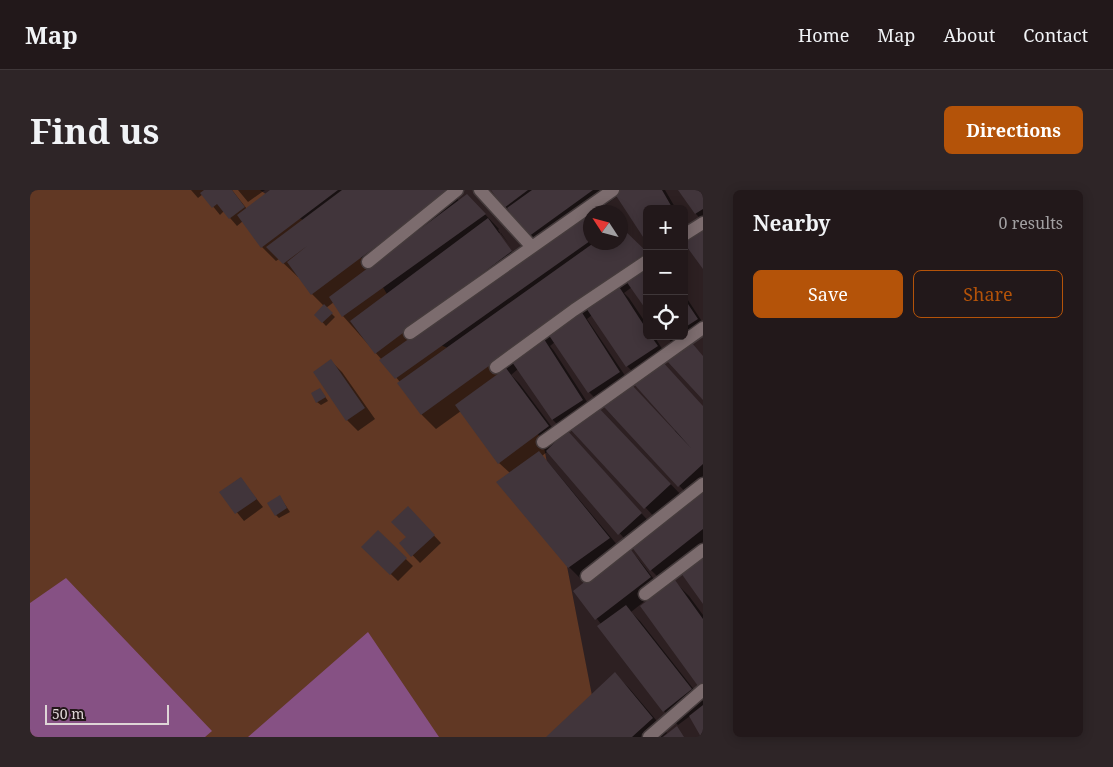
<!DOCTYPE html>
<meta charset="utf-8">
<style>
:root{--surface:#22181a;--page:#2e2527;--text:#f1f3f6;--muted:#a2a0a2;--line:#3f3739;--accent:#b45309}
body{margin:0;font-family:"Noto Serif",serif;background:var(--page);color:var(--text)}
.controls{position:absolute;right:15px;top:15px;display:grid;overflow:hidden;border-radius:8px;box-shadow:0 2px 12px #0003}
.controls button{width:45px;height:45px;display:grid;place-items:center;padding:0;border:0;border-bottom:1px solid var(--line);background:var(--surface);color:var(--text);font:25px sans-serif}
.compass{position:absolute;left:553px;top:15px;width:45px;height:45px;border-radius:50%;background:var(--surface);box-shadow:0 2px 12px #0003;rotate:306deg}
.scale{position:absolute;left:15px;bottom:12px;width:124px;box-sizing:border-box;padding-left:5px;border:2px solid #ded5d6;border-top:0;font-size:14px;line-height:18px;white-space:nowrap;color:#ded5d6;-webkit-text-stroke:4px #231719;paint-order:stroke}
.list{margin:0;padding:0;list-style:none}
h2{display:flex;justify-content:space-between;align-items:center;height:65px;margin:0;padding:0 20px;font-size:21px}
h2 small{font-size:16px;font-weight:400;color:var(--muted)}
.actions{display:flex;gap:10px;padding:15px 20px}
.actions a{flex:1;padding:11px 0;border:1px solid var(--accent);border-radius:8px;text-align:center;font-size:18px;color:var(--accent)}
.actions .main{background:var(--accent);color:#fff}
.icon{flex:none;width:28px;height:28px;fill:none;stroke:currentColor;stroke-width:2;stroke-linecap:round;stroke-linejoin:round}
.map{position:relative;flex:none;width:673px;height:547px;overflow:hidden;border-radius:8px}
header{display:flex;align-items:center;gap:30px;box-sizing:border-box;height:70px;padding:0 25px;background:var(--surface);border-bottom:1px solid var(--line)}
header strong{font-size:24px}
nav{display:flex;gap:28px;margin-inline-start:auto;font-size:18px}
.intro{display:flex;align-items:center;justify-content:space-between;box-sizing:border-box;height:120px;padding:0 30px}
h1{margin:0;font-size:35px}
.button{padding:12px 22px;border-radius:8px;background:var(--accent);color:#fff;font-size:18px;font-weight:700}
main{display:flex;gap:30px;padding:0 30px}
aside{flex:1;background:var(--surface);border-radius:8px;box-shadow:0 2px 12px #0003}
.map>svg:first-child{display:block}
.green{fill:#613824}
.water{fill:#865184}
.shadow{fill:#0007;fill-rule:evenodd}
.building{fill:#41353b}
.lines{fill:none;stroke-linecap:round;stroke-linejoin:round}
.minor-casing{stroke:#453b3c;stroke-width:15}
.minor{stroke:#7c6c6e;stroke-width:12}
</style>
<header>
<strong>Map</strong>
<nav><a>Home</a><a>Map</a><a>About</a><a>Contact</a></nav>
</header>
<div class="intro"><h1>Find us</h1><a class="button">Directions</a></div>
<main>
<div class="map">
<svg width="673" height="547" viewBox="0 0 673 547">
<rect width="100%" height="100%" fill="#2d2022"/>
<path class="green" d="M 0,0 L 230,0 L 268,27 L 338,72 L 380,143 L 466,177 L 513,252 L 570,547 L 0,547 Z"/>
<path class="water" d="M 36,388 L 182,541 L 175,547 L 0,547 L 0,413 Z
M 338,442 L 409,547 L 218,547 Z"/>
<path class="shadow" d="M 161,0 L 202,0 L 217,19 L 242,0 L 420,0 L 429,11 L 451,20 L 469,39 L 468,40 L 492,71 L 499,46 L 462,0 L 635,0 L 646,19 L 617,19 L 588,6 L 568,20 L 571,22 L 560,22 L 560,52 L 590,52 L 590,38 L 617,64 L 617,119 L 602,97 L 594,103 L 599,108 L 617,135 L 617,146 L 624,146 L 638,168 L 631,172 L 673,217 L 673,364 L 635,394 L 621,380 L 662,309 L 575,218 L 644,241 L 646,240 L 608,187 L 597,176 L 562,125 L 557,129 L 600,193 L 570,213 L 559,202 L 525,152 L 520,156 L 524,161 L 563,221 L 581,232 L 654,308 L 629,332 L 542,239 L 534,241 L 523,230 L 488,179 L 481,185 L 489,193 L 530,248 L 548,253 L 622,335 L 600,355 L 518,261 L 512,266 L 522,277 L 594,363 L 599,359 L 609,370 L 631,398 L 601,422 L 610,431 L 673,511 L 673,547 L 660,526 L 648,535 L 634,521 L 569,436 L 571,434 L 545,401 L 565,383 L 553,391 L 539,377 L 480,283 L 469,273 L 431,221 L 406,239 L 392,225 L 369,193 L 370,192 L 351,170 L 352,170 L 313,126 L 304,112 L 296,118 L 305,127 L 296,136 L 286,125 L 294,116 L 282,104 L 269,86 L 268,87 L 249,69 L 246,71 L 232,57 L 213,31 L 207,36 L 194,21 L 190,25 L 173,4 L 168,8 ZM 468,43 L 471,43 L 487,65 L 485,66 Z
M 208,0 L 235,0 L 218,12 Z
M 649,0 L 673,0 L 673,31 L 666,24 Z
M 654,32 L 663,47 L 673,77 L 659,58 L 654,61 Z
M 654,104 L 673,133 L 648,160 L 636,146 L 654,146 Z
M 301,171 L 312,182 L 345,229 L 328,241 L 317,230 Z
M 290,199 L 298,211 L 291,215 L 287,212 Z
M 210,288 L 233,317 L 214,331 L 191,303 Z
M 250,307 L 260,322 L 249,328 L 246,325 Z
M 378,318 L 411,353 L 390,373 L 371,353 L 377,347 Z
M 348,342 L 383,376 L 368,391 L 333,357 Z
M 645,392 L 659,406 L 673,425 L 673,499 L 669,495 Z
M 585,484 L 599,498 L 637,543 L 632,547 L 518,547 Z"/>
<path class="building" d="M 174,0 L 202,0 L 215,17 L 199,29 L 187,14 L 182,18 L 170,3 Z
M 240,0 L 308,0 L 231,58 L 207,25 Z
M 312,0 L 418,0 L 419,2 L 281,105 L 257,72 L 277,56 L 253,74 L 236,57 Z
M 461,0 L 498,0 L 474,18 Z
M 502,0 L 563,0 L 498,47 L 477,18 Z
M 585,0 L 632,0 L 643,19 L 617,19 L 617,53 L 583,1 Z
M 648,0 L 673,0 L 673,19 L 665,24 Z
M 437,4 L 456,24 L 312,127 L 299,107 Z
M 566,16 L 571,22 L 560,22 L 560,51 L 365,189 L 349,170 Z
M 458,28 L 482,61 L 345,164 L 320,131 Z
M 590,36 L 617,62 L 391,225 L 367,193 L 565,52 L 590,52 Z
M 673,38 L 673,79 L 654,53 L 654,51 Z
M 617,77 L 617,121 L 596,91 Z
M 588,95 L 617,140 L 617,146 L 621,146 L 628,156 L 596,177 L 556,118 Z
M 654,108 L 668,129 L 654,138 Z
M 294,114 L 303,123 L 292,133 L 284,125 Z
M 551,121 L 590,182 L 558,203 L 518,144 Z
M 514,149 L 553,210 L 522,230 L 482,172 Z
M 662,153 L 673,166 L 673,210 L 637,171 Z
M 301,169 L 335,218 L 316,231 L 283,182 Z
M 631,170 L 673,216 L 673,274 L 648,297 L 574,217 L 601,194 L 661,258 L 603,193 Z
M 476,178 L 519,236 L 468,274 L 425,215 Z
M 290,198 L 296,207 L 286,213 L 281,203 Z
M 567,216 L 641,294 L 614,319 L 540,239 Z
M 537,240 L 612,323 L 588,345 L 516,261 Z
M 509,261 L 580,348 L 538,378 L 466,292 Z
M 211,287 L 227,309 L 205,324 L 189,302 Z
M 673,299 L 673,339 L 620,381 L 601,356 Z
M 250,305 L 257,318 L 245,326 L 237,313 Z
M 378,316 L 405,345 L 381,367 L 369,353 L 376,347 L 361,332 Z
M 348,340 L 377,368 L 360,385 L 331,357 Z
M 599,357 L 621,387 L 565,430 L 543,401 Z
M 673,367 L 673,414 L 651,383 Z
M 645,390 L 673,429 L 673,493 L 668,496 L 610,416 Z
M 596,415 L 662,499 L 633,522 L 567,436 Z
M 585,482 L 623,528 L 602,547 L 516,547 Z
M 673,515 L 673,547 L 671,547 L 659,526 Z
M 647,536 L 654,547 L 633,547 Z"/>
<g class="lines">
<defs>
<path id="minor" d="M 450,0 L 502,57
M 654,45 L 673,33
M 338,72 L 427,0
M 380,143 L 583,0
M 466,177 L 544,120 L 617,71
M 513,252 L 673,138
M 557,386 L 673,294
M 615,404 L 673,360
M 619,547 L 673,500"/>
</defs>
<use href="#minor" class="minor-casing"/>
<use href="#minor" class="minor"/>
</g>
</svg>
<div class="controls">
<button>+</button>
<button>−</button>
<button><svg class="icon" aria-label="locate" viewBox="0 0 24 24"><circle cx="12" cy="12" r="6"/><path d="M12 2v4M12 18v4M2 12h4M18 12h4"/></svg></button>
</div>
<svg class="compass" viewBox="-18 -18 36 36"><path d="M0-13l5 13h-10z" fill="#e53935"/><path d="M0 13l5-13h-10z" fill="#a2a0a2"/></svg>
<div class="scale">50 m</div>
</div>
<aside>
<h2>Nearby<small>0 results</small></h2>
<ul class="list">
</ul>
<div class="actions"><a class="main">Save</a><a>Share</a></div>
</aside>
</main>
